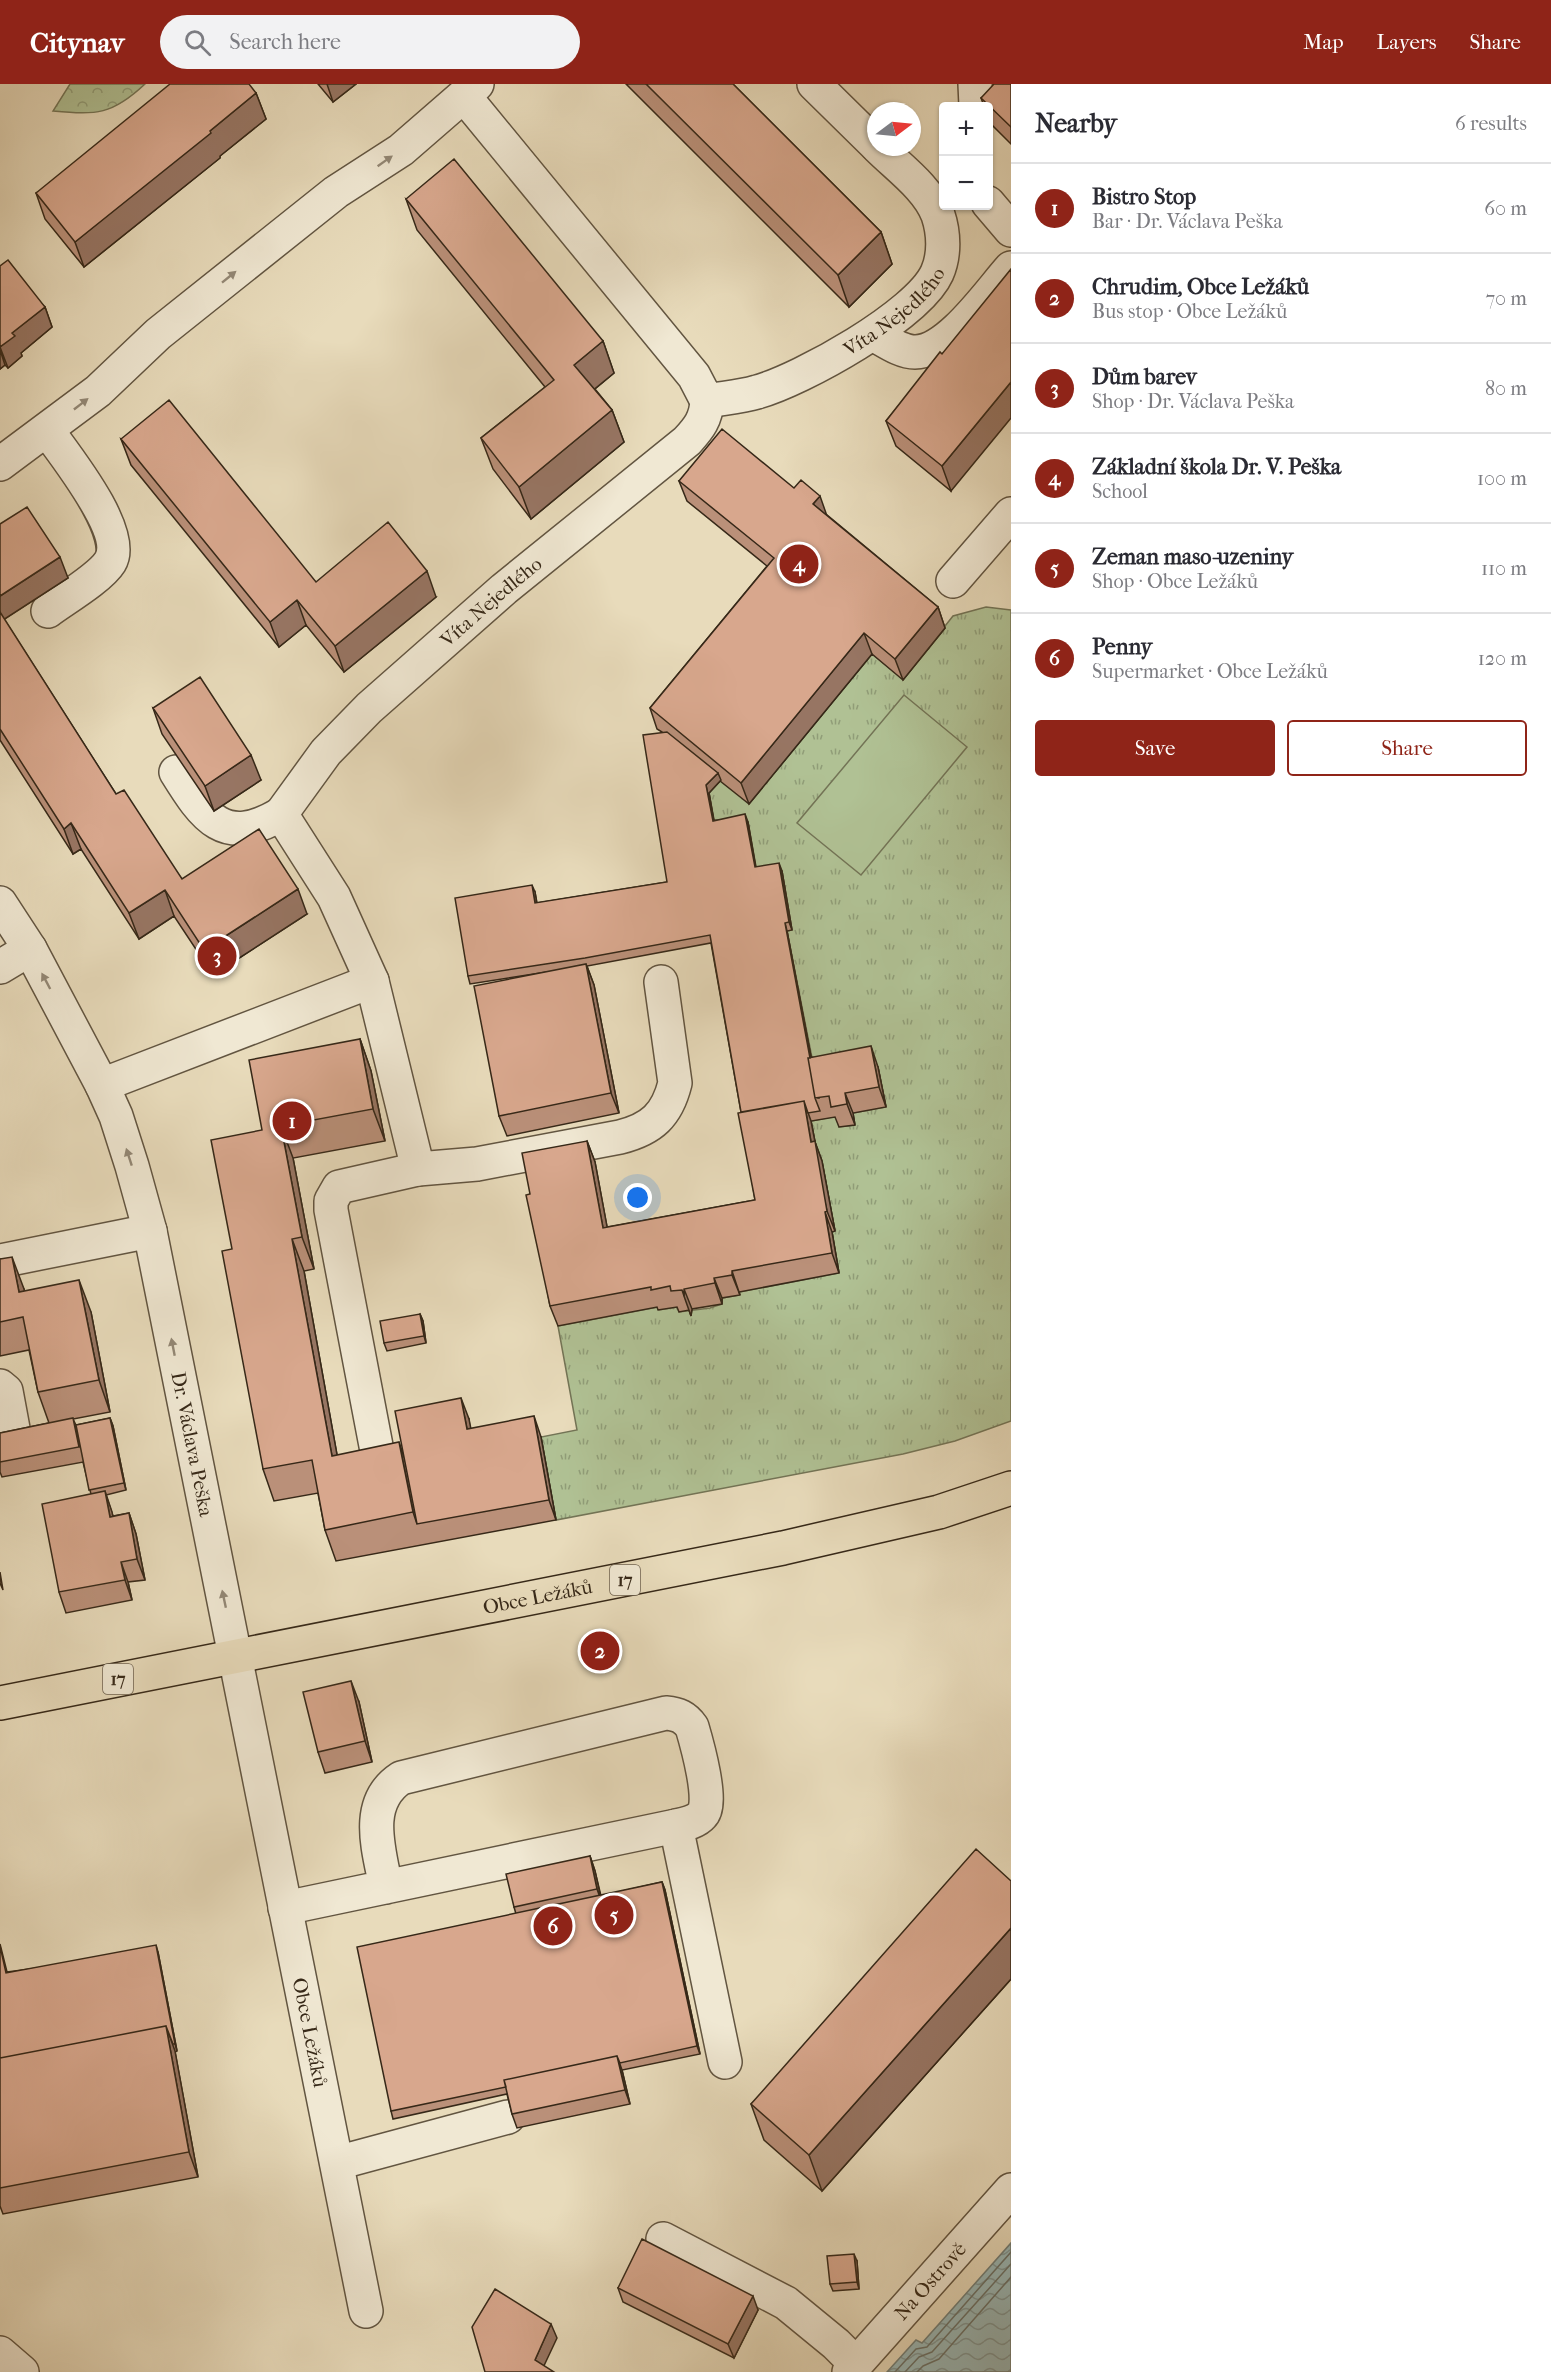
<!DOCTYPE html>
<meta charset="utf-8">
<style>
:root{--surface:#fff;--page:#f2f2f3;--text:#2b2b33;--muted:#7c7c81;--line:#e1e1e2;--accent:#8f2418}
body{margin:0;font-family:"IM FELL French Canon",serif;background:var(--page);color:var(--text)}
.controls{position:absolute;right:18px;top:18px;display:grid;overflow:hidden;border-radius:6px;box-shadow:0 2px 4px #0004}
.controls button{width:54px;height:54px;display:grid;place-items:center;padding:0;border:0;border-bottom:2px solid var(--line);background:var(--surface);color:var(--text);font:30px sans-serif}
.compass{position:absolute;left:867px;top:18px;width:54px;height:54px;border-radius:50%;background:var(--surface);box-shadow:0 2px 4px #0004;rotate:74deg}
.you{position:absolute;left:638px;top:1114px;width:21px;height:21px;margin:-15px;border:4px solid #fff;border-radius:50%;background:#1a73e8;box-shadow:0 0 0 9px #1a73e833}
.badge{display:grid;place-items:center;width:39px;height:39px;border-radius:50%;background:var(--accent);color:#fff;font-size:20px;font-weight:700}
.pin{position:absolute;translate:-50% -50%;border:3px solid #fff;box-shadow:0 2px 6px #0006}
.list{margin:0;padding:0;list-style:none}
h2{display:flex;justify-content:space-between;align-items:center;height:78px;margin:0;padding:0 24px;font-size:26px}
h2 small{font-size:20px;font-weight:400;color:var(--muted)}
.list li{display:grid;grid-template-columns:39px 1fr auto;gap:18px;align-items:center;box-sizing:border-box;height:90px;padding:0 24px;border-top:2px solid var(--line)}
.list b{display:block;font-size:22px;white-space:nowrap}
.list p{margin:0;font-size:20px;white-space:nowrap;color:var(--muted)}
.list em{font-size:20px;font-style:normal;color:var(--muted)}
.actions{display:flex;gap:12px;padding:18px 24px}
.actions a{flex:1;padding:14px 0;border:2px solid var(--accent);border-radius:6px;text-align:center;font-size:21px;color:var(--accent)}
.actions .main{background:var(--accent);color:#fff}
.icon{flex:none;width:33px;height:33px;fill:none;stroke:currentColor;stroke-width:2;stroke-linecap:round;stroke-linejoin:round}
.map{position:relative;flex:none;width:1011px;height:2288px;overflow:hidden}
header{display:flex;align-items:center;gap:36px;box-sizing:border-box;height:84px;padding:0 30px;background:var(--accent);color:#fff}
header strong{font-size:28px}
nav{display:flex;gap:33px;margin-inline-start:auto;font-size:21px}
.search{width:420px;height:54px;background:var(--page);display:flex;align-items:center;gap:15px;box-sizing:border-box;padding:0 21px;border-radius:33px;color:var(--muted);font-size:22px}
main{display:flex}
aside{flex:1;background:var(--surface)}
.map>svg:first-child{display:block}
.grass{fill:url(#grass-tufts);stroke:#737456;stroke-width:1.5}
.park{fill:url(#park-crowns);stroke:#737456;stroke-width:1.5}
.garden{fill:#b0c194;stroke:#737456;stroke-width:1.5}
.water{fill:url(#water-waves);stroke:#717f79;stroke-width:1.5}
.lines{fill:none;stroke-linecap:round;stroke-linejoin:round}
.shore{stroke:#687068;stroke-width:1.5}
.minor-casing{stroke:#625541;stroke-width:36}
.major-casing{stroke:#362818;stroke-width:36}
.minor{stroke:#f0e8d3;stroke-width:33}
.major{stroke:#e8dbbb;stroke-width:33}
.wall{fill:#ba9079;stroke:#362818;stroke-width:1.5}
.shaded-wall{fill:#977563;stroke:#362818;stroke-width:1.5}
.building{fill:#d8a78d;stroke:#362818;stroke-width:1.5}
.oneway{fill:#938876}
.labels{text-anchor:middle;stroke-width:5;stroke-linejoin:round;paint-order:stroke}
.shield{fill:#f0e8d3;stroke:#6e6250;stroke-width:1.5}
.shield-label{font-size:18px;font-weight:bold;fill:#362818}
.street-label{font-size:20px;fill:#362818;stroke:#f0e8d3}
</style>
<header>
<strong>Citynav</strong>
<div class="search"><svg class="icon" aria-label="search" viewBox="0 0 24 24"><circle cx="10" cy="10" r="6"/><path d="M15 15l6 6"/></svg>Search here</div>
<nav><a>Map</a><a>Layers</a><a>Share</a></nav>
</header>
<main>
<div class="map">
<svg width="1011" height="2288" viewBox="0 0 1011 2288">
<defs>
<pattern id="grass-tufts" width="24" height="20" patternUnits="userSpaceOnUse" patternTransform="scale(1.5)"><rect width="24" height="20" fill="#b0c194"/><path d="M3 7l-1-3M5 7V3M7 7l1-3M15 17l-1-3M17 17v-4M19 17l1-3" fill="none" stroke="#909d78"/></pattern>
<pattern id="park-crowns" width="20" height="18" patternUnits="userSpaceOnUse" patternTransform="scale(1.5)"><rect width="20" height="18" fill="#b0c194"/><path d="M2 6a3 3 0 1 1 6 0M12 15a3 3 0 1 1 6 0" fill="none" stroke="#909d78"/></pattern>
<pattern id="water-waves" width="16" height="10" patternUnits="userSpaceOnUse" patternTransform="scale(1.5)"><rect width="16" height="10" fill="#99b9b9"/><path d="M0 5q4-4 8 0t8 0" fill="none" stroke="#7e9695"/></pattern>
</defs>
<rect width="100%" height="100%" fill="#e8dbbb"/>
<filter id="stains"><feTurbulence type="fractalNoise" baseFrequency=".00333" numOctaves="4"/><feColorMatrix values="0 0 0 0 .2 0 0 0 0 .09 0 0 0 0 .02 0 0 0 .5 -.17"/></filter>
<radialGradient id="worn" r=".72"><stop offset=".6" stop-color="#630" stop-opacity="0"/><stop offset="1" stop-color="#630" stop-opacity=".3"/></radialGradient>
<path class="grass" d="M 986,523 L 1011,526 L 1011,1337 L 955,1357 L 903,1370 L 556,1436 L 541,1353 L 577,1346 L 558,1242 L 658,1223 L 659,1226 L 677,1223 L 679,1228 L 710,1224 L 722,1220 L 722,1214 L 739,1211 L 739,1208 L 839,1189 L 832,1148 L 835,1147 L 822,1078 L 819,1078 L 811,1037 L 837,1032 L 839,1043 L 854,1041 L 853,1029 L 886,1023 L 878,983 L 816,994 L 787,847 L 792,846 L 757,791 L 715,744 L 709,709 L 721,696 L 872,570 L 903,595 L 953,532 Z"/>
<path class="park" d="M 70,0 L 145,0 C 112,31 97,31 53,27 Z"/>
<path class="garden" d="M 904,611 L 967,663 L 861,791 L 797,739 Z"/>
<path class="water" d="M 1011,2159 L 1011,2288 L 887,2288 L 916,2256 L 922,2259 Z"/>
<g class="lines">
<path class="shore" d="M 895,2288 L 916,2265 L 927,2263 L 1011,2168
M 905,2288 L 919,2273 L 932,2268 L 1011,2180
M 917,2288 L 923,2282 L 939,2275 L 1011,2193"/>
<defs>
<g id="minor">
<path d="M 814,0 L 876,61"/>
<path d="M 975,0 L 976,22"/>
<path id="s1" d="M 464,12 L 694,292 L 707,317 C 723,314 741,313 757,308 C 801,296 918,231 937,189 C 945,171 944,149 938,131 C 928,104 898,83 878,63"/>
<path d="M 988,119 L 1011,146"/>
<path d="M 873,250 C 886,257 901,268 915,268 C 949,268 990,207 1011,184"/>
<path d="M 47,346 C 64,370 128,449 110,478 C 100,494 64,515 48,527"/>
<path d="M 0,380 L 98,307 L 158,250 L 336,108 L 401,66 L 477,0"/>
<path d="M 953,497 L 1011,430"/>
<path d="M 176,688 C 204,733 224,764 281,730 L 334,813 L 372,897 L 418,1085 L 339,1103 L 331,1117 L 331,1126 L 377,1367"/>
<path id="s2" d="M 281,730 L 326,668 L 369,624 L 504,505 L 687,357 C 699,344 706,335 707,317"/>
<path id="s3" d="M 0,819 L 30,865 L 102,1001 L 116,1032 L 132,1082 L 150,1147 L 366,2227"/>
<path d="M 0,883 L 30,865"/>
<path d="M 102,1001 L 372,897"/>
<path d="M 418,1085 L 477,1080 L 620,1053 C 652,1045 667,1031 675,999 L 661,898"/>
<path d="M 0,1177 L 150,1147"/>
<path d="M 0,1302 L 6,1307 L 14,1350"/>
<path d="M 676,1742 L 725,1978"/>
<path d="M 285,1824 L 676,1742 C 685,1740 696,1738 702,1731 C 714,1720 697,1660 692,1643 C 685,1633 678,1630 666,1629 L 401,1694 C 363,1719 379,1766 386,1803"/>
<path d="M 337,2079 L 508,2033"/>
<path d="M 663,2155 L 786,2219 L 836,2260 L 856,2280"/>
<path d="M 0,2269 L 22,2288"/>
<path id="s4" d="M 849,2288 L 1011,2106"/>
</g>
<g id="major">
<path id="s5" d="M 0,1619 L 783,1464 L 939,1428 L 1011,1404"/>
</g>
</defs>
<use href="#minor" class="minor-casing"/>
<use href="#major" class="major-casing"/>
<use href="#minor" class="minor"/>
<use href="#major" class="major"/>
</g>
<path class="wall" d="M 318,0 L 356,0 L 333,18 Z
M 626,0 L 733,0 L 881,148 L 892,180 L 849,223 Z
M 1011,0 L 1011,60 L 990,39 L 988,34 L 988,22 L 984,22 L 981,14 Z
M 256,9 L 266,35 L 220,72 L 220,74 L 84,183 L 45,135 L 36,109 Z
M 406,115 L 603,257 L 614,289 L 595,305 L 612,326 L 624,358 L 531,435 L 493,385 L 481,354 L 545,303 L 417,146 Z
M 0,182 L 45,223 L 52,243 L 21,269 L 22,272 L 8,284 L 5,281 L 0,285 Z
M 942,270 L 951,407 L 896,362 L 886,337 Z
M 121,355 L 316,498 L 436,513 L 344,588 L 306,541 L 279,563 L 131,381 Z
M 679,397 L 827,431 L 938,523 L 945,544 L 903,596 L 872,570 L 749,720 L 720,697 L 709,709 L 714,736 L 748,738 L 756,783 L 782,787 L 792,846 L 787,847 L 811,973 L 878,983 L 886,1023 L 853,1029 L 855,1041 L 839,1043 L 835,1033 L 811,1037 L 815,1058 L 822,1077 L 835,1147 L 832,1148 L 839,1189 L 739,1208 L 740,1211 L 722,1214 L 722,1220 L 692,1225 L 691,1232 L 689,1226 L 679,1228 L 677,1223 L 658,1226 L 657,1223 L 558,1242 L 550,1222 L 530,1110 L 587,1057 L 595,1078 L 607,1143 L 755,1116 L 741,1028 L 711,859 L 587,882 L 594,901 L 619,1029 L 507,1052 L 499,1032 L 547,888 L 470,900 L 468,892 L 535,808 L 537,819 L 667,798 L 662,648 L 657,645 L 650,624 L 767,482 L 687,417 Z
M 0,440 L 68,494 L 4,535 L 116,710 L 182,795 L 307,830 L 213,891 L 174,832 L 139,855 L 81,765 L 73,770 L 0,656 Z
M 153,624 L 261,696 L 214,727 L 162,650 Z
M 360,955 L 371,987 L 385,1057 L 293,1074 L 314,1185 L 304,1187 L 337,1371 L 403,1368 L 469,1335 L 470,1345 L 541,1353 L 556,1436 L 336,1477 L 325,1446 L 318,1409 L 274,1417 L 263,1385 L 262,1046 Z
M 0,1175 L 24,1205 L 24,1207 L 91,1228 L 110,1328 L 73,1335 L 76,1341 L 110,1334 L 113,1342 L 126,1406 L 106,1411 L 113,1432 L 129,1429 L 136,1450 L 145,1496 L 128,1498 L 132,1516 L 66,1529 L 59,1508 L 91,1410 L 83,1378 L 2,1393 L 0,1388 L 0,1349 L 49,1339 L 38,1308 L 29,1266 L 0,1272 Z
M 420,1230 L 423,1237 L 426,1259 L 387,1267 L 384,1259 Z
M 359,1618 L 372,1678 L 325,1689 L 318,1668 Z
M 590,1772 L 595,1787 L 601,1812 L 662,1798 L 665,1806 L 700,1970 L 622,1986 L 630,2020 L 517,2044 L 512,2030 L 507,2010 L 393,2035 L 391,2027 L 516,1830 L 514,1823 Z
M 1011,1797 L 1011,1895 L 822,2107 L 764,2056 L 751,2020 Z
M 0,1860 L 7,1888 L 158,1868 L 177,1967 L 175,1968 L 198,2093 L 3,2130 L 0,2122 Z
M 857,2177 L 859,2205 L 833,2207 L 830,2200 Z
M 618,2204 L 758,2226 L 734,2274 L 623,2218 Z"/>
<path class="shaded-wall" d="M 327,0 L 356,0 L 333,18 Z
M 256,9 L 266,35 L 220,72 L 220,74 L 84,183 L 75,158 Z
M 881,148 L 892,180 L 849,223 L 838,191 Z
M 45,223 L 52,243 L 21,269 L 22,272 L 8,284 L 0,263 L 12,249 Z
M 603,257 L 614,289 L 586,312 L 574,281 Z
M 0,266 L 5,281 L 0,285 Z
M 1011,298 L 1011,334 L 951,407 L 942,382 Z
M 612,326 L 624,358 L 531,435 L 519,403 Z
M 820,412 L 827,432 L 813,420 Z
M 60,473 L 68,494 L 0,538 L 0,512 Z
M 427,487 L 436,513 L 344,588 L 335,562 Z
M 297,516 L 306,541 L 279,563 L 270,538 Z
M 938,523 L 945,544 L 903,596 L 895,575 Z
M 864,549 L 872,570 L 749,720 L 741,699 Z
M 251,671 L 261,696 L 214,727 L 205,702 Z
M 718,689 L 721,696 L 709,709 L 715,744 L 713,737 L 706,701 Z
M 745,730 L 748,738 L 757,791 L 755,783 Z
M 71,739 L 81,765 L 73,770 L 64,745 Z
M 779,779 L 782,787 L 792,846 L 789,838 Z
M 532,801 L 535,808 L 538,827 L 535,819 Z
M 298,805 L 307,830 L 213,891 L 204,866 Z
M 165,806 L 174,832 L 139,855 L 129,829 Z
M 785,839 L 787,847 L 819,1014 L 818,1014 Z
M 586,880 L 594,901 L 619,1029 L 611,1009 Z
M 360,955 L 371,987 L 385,1057 L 373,1025 Z
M 871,962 L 878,983 L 886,1023 L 879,1003 Z
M 845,1009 L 853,1029 L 855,1041 L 847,1020 Z
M 804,1017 L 811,1037 L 815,1058 L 822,1077 L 835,1147 L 827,1127 L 811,1058 Z
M 281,1042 L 293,1074 L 314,1185 L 302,1153 Z
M 587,1057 L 595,1078 L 611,1164 L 603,1144 Z
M 825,1128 L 832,1148 L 839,1189 L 832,1169 Z
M 292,1155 L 304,1187 L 343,1404 L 332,1372 Z
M 12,1173 L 24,1205 L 31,1240 L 19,1208 Z
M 732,1187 L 740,1211 L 732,1191 Z
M 714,1194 L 722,1214 L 722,1220 L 715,1199 Z
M 79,1196 L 91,1228 L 110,1328 L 99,1296 Z
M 684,1205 L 692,1225 L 691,1232 L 684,1212 Z
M 420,1230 L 423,1237 L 426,1259 L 424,1252 Z
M 461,1314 L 469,1335 L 475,1366 L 467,1345 Z
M 534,1332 L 541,1353 L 556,1436 L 549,1416 Z
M 110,1334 L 113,1342 L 126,1406 L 124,1399 Z
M 399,1358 L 410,1390 L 417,1440 L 413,1428 Z
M 105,1407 L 112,1428 L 117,1453 L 110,1433 Z
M 129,1429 L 136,1450 L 145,1496 L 137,1475 Z
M 121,1478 L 128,1498 L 132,1516 L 125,1496 Z
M 0,1488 L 3,1506 L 0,1499 Z
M 351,1597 L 359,1618 L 372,1678 L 365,1657 Z
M 590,1772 L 595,1787 L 602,1819 L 597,1805 Z
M 662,1798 L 665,1806 L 700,1970 L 697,1962 Z
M 1011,1844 L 1011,1895 L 822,2107 L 809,2071 Z
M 156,1861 L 158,1868 L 177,1967 L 175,1960 Z
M 166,1942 L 175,1967 L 198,2093 L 189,2068 Z
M 617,1972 L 622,1986 L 630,2020 L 625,2006 Z
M 854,2170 L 857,2177 L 859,2205 L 857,2198 Z
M 753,2212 L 758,2226 L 734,2274 L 728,2260 Z
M 551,2240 L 557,2254 L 541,2288 L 535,2276 Z"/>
<path class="building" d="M 170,0 L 249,0 L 256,9 L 210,47 L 211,49 L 75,158 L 36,109 Z
M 646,0 L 733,0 L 881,148 L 838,191 Z
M 994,0 L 1011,0 L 1011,43 L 981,14 Z
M 454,75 L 603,257 L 574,281 L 612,326 L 519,403 L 481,354 L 554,296 L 406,115 Z
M 8,176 L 45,223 L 12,249 L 15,252 L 0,263 L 0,182 Z
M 1011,185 L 1011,298 L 942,382 L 886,337 L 940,268 L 942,270 Z
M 169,316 L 316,498 L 388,438 L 427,487 L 335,562 L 297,516 L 270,538 L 121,355 Z
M 722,345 L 794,404 L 801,396 L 820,412 L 813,420 L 938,523 L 895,575 L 864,549 L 741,699 L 650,624 L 774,474 L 679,397 Z
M 27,423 L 60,473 L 0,512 L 0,440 Z
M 0,528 L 116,710 L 124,706 L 182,795 L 259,745 L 298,805 L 204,866 L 165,806 L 129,829 L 71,739 L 64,745 L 0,645 Z
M 200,593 L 251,671 L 205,702 L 153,624 Z
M 667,648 L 718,689 L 706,701 L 713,737 L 745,730 L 755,783 L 779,779 L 789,838 L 785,839 L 810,974 L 808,974 L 815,1014 L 820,1027 L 808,1029 L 804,1017 L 741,1028 L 710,851 L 585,874 L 468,892 L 455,814 L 532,801 L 535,819 L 667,798 L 643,651 Z
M 586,880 L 611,1009 L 499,1032 L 474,902 Z
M 360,955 L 373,1025 L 281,1042 L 302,1153 L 292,1155 L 332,1372 L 399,1358 L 413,1428 L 325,1446 L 312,1376 L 263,1385 L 222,1167 L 232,1165 L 211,1056 L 262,1046 L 249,976 Z
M 871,962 L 879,1003 L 845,1009 L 847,1020 L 831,1023 L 829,1012 L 815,1014 L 808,974 Z
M 804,1017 L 811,1058 L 815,1057 L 827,1127 L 825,1128 L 832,1169 L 732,1187 L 732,1191 L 714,1194 L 715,1199 L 684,1205 L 684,1212 L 682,1206 L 671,1207 L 670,1202 L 651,1206 L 651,1203 L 550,1222 L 526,1111 L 530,1110 L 522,1069 L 587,1057 L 603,1144 L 755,1116 L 738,1029 Z
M 12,1173 L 19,1208 L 79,1196 L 99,1296 L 38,1308 L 23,1233 L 0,1238 L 0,1175 Z
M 420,1230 L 424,1252 L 384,1259 L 380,1237 Z
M 461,1314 L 467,1345 L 534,1332 L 549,1416 L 417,1440 L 395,1327 Z
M 73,1334 L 79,1363 L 0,1378 L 0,1349 Z
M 110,1334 L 124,1399 L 89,1406 L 76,1341 Z
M 105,1407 L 110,1433 L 129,1429 L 137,1475 L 121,1478 L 125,1496 L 59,1508 L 42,1420 Z
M 351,1597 L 365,1657 L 318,1668 L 303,1608 Z
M 976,1765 L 1011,1797 L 1011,1844 L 809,2071 L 751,2020 Z
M 590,1772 L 597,1805 L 514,1823 L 506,1790 Z
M 662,1798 L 697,1962 L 620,1979 L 617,1972 L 504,1996 L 506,2003 L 391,2027 L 357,1863 Z
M 156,1861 L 175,1960 L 173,1960 L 166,1942 L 0,1974 L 0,1862 L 6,1889 Z
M 166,1942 L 189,2068 L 0,2104 L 0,1974 Z
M 617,1972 L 625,2006 L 512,2030 L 504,1996 Z
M 642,2155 L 753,2212 L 728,2260 L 618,2204 Z
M 854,2170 L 857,2198 L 830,2200 L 827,2172 Z
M 495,2205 L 551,2240 L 535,2276 L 554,2288 L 485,2288 L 472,2243 Z"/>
<defs><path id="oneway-solid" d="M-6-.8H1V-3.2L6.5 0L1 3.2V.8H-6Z" transform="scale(1.5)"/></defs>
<g class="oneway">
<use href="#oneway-solid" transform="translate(385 77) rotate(-35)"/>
<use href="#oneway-solid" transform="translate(229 193) rotate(-39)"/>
<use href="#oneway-solid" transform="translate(81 320) rotate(-38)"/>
<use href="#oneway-solid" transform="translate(46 897) rotate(-118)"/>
<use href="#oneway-solid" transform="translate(129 1073) rotate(-108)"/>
<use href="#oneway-solid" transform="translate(173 1263) rotate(-101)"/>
<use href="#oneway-solid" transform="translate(224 1515) rotate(-102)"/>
</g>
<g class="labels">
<g class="shield">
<rect x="610" y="1481" width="30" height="30" rx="4.5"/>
<rect x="103" y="1580" width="30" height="30" rx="4.5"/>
</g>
<g class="shield-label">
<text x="625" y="1502">17</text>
<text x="118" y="1601">17</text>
</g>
<g class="street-label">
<text dy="7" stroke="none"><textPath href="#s1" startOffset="602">Víta Nejedlého</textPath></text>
<text dy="7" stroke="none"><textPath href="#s2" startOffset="300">Víta Nejedlého</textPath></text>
<text dy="7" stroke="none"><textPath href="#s3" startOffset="580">Dr. Václava Peška</textPath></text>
<text dy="7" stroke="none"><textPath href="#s5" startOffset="548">Obce Ležáků</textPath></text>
<text dy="7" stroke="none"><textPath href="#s3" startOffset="1180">Obce Ležáků</textPath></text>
<text dy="7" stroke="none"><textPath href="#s4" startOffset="122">Na Ostrově</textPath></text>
</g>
</g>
<rect width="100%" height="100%" filter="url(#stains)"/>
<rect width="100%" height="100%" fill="url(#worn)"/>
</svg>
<div class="controls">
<button>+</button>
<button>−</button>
</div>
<svg class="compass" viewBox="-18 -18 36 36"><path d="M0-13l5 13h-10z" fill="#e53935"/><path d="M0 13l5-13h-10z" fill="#7c7c81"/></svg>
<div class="you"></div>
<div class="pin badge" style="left:292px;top:1037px">1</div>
<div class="pin badge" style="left:600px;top:1567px">2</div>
<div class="pin badge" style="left:217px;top:872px">3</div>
<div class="pin badge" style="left:799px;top:480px">4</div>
<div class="pin badge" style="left:614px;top:1831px">5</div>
<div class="pin badge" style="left:553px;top:1842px">6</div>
</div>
<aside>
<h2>Nearby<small>6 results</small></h2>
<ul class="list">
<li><span class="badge">1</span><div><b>Bistro Stop</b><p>Bar · Dr. Václava Peška</p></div><em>60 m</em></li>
<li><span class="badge">2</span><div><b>Chrudim, Obce Ležáků</b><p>Bus stop · Obce Ležáků</p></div><em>70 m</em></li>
<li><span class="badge">3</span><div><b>Dům barev</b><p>Shop · Dr. Václava Peška</p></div><em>80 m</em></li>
<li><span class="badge">4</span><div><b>Základní škola Dr. V. Peška</b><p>School</p></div><em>100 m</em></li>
<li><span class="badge">5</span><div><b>Zeman maso-uzeniny</b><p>Shop · Obce Ležáků</p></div><em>110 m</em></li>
<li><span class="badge">6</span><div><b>Penny</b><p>Supermarket · Obce Ležáků</p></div><em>120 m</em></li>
</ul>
<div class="actions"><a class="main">Save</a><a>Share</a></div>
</aside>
</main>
